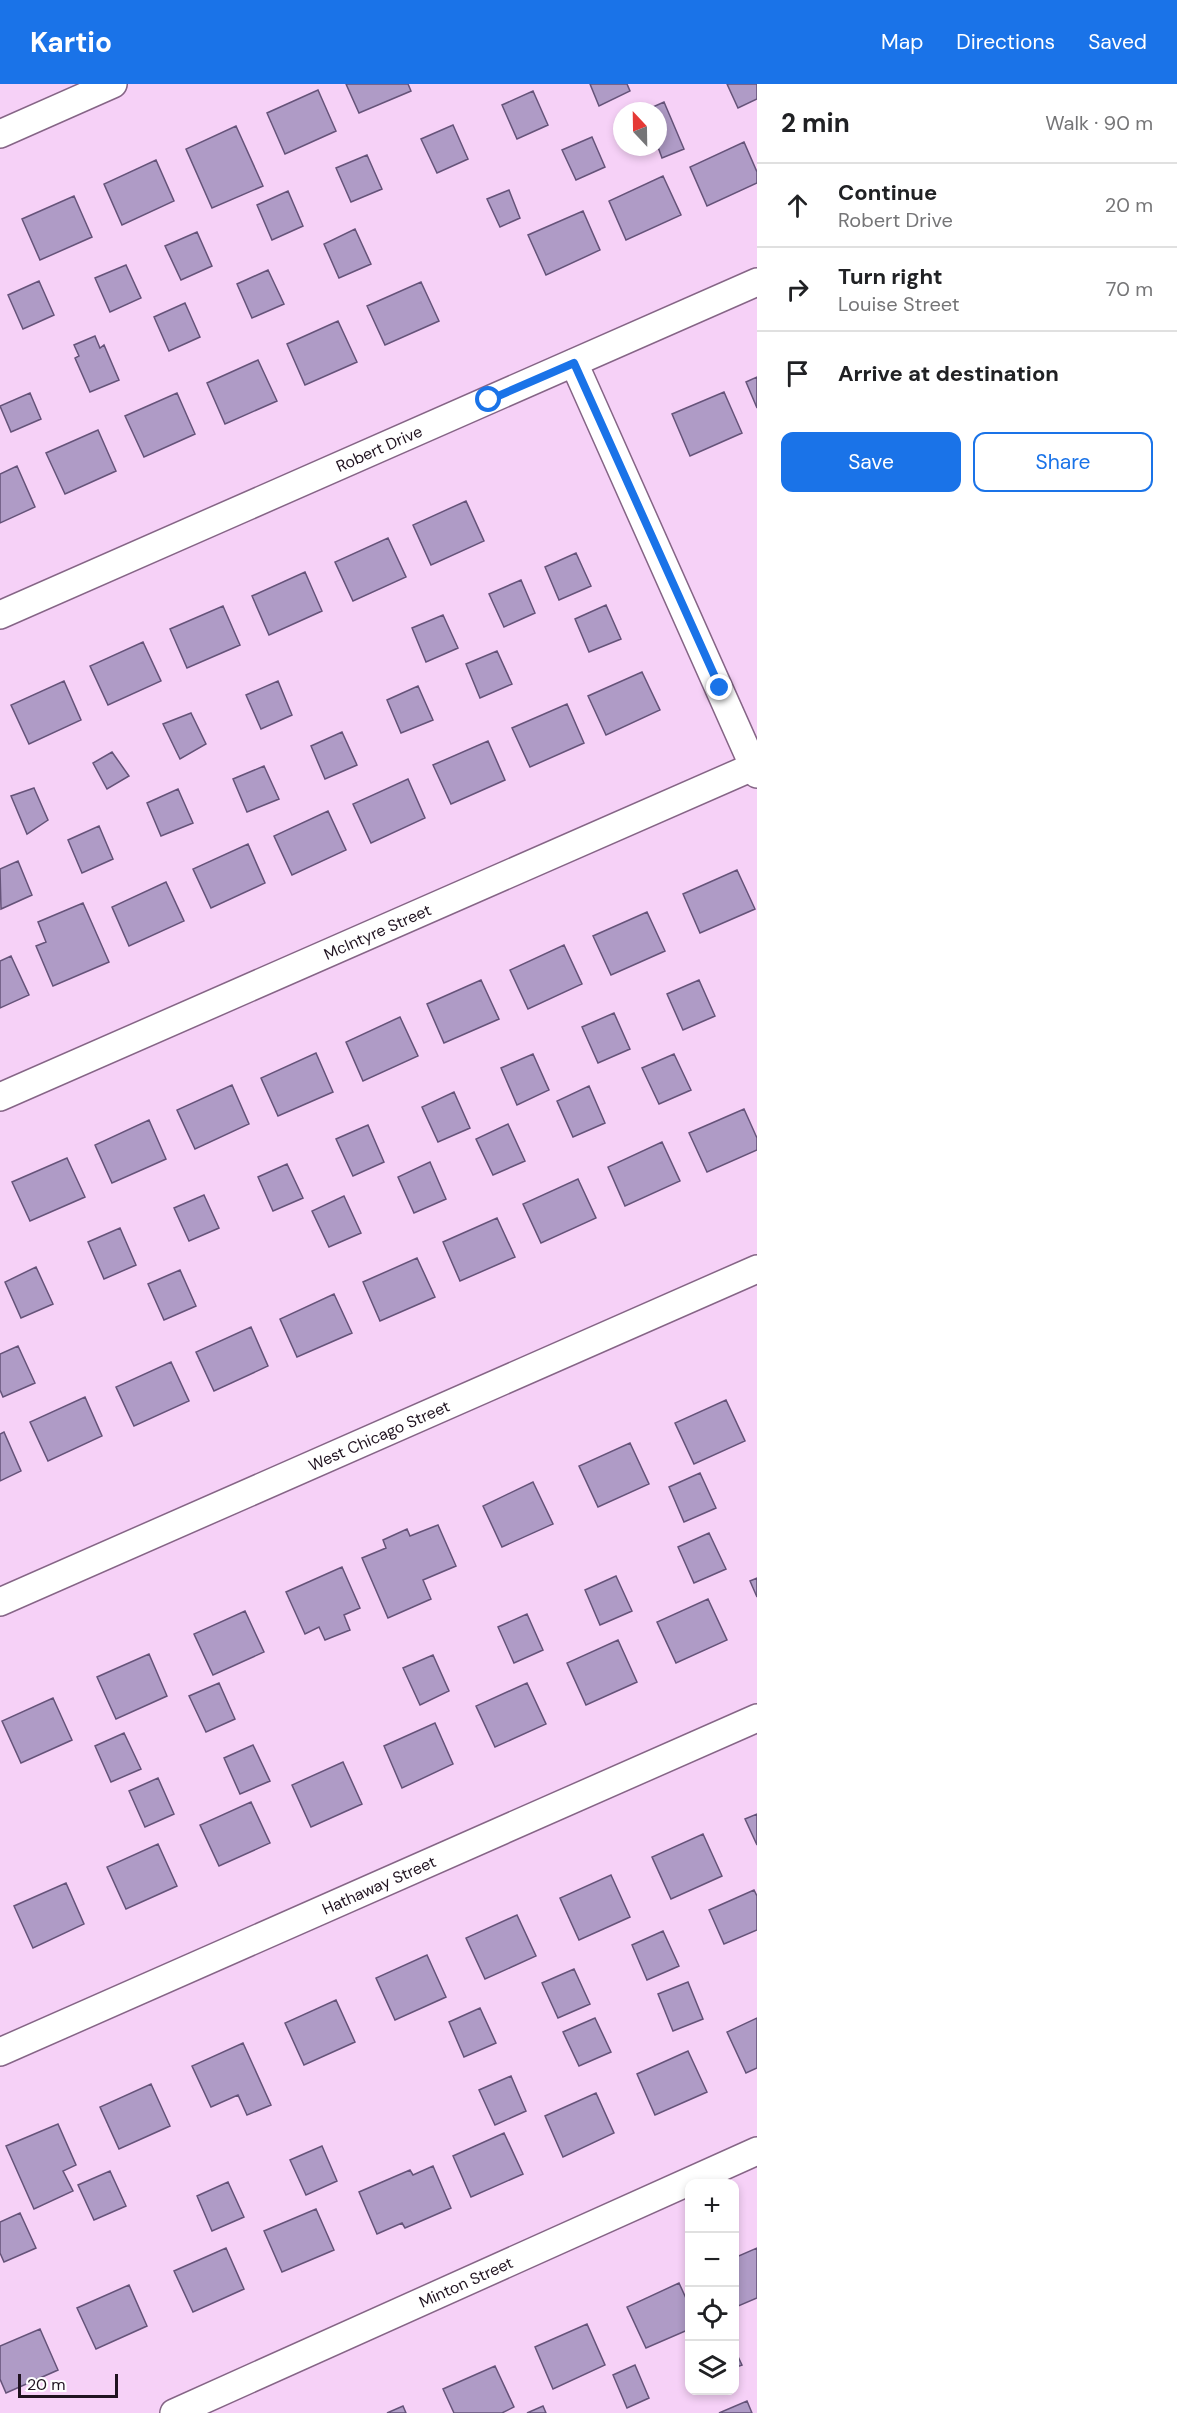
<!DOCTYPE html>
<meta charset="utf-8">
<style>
:root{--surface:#fff;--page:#f2f2f2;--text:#202124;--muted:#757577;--line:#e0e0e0;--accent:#1a73e8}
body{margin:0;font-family:"DM Sans",sans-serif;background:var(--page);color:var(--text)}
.controls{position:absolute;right:18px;bottom:18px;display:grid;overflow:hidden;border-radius:12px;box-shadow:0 3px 9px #0003}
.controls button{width:54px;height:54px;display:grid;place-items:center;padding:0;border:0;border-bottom:2px solid var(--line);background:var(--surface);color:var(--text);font:30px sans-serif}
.compass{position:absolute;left:613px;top:18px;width:54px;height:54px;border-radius:50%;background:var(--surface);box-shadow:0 3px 9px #0003;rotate:338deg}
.scale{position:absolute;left:18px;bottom:15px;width:100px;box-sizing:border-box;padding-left:6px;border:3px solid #201320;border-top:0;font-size:16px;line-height:21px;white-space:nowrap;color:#201320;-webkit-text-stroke:4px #fff;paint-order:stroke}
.stop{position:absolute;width:18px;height:18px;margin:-14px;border:4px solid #1a73e8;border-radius:50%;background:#fff}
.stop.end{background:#1a73e8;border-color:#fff;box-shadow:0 2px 6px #0008}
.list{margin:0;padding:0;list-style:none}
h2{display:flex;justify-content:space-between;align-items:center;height:78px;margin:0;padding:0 24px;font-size:26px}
h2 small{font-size:20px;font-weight:400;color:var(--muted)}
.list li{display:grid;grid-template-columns:39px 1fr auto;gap:18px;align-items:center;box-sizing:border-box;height:84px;padding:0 24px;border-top:2px solid var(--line)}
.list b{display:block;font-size:22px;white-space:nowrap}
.list p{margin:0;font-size:20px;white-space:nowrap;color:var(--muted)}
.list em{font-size:20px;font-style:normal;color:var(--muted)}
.actions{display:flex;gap:12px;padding:18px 24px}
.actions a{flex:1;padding:14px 0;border:2px solid var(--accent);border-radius:12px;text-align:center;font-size:21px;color:var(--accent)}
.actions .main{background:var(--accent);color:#fff}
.icon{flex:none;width:33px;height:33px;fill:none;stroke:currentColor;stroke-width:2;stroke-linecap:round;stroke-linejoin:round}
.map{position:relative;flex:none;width:757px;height:2329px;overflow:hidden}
header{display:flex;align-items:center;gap:36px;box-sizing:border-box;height:84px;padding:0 30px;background:var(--accent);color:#fff}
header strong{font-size:28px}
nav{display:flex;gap:33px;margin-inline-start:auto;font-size:21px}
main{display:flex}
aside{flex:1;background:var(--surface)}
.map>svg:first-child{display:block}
.building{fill:#af9bc6;stroke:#655379;stroke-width:1.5}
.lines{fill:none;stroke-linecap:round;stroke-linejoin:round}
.street-casing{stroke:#856586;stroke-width:30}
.street{stroke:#fff;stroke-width:27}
.route{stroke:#1a73e8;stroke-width:8}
.labels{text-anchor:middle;stroke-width:5;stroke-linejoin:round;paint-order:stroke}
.street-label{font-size:16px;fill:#201320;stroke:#fff}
</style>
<header>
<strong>Kartio</strong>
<nav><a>Map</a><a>Directions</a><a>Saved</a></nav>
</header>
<main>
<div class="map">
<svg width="757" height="2329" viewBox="0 0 757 2329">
<rect width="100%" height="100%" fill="#f6d1f7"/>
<path class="building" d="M 346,0 L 408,0 L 411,7 L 359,29 Z
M 590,0 L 627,0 L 630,7 L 599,22 Z
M 727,0 L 757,0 L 757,15 L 738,24 Z
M 318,6 L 336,47 L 285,70 L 267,29 Z
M 533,7 L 548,41 L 517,55 L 502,21 Z
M 664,18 L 684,65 L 662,74 L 658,63 L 658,27 L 644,27 Z
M 453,41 L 468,75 L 437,89 L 421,55 Z
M 236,42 L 263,102 L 212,124 L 186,65 Z
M 592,53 L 605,83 L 576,96 L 562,66 Z
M 744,58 L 757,88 L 757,99 L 707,122 L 690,83 Z
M 367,71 L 382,105 L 351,118 L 336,84 Z
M 156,76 L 174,117 L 122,141 L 104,100 Z
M 663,92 L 681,131 L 626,156 L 609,117 Z
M 509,106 L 520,134 L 500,143 L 487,115 Z
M 288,107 L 303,142 L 272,156 L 257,121 Z
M 74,112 L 92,153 L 40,176 L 22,135 Z
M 583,127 L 600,166 L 546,191 L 528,151 Z
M 355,145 L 371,180 L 339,194 L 324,160 Z
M 197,148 L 212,182 L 181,196 L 165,162 Z
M 126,181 L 141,214 L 110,228 L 95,194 Z
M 268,186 L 284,220 L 252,234 L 237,200 Z
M 39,197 L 54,231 L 23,245 L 8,211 Z
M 421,198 L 439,237 L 385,261 L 367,222 Z
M 185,219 L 200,253 L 169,267 L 154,233 Z
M 338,237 L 357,278 L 305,301 L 287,260 Z
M 95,252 L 100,264 L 104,261 L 119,296 L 90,308 L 75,274 L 79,272 L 74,261 Z
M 258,276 L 277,317 L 225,340 L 207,299 Z
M 757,293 L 757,324 L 746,298 Z
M 724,308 L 742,349 L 690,372 L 672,330 Z
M 30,309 L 41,335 L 11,348 L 0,322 Z
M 177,309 L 195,350 L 144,373 L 125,332 Z
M 98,346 L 116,387 L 65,410 L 46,369 Z
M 17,382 L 35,423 L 0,439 L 0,390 Z
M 466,417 L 484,457 L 431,481 L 413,441 Z
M 388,454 L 406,493 L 353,517 L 335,478 Z
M 576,469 L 591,502 L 559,516 L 545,483 Z
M 305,488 L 322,527 L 269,551 L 252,512 Z
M 521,496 L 535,529 L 504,543 L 489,510 Z
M 606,521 L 621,555 L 589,568 L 575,535 Z
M 223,522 L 240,561 L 187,584 L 170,545 Z
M 443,531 L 458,564 L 426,578 L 412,544 Z
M 143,558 L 161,597 L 108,621 L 90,582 Z
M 497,567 L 512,600 L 480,614 L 466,580 Z
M 642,588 L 660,626 L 606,651 L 588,612 Z
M 64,597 L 81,636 L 29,660 L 11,621 Z
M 278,597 L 292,631 L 261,645 L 246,611 Z
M 418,602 L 433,636 L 401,649 L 387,616 Z
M 567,620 L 584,659 L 530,683 L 512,644 Z
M 191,629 L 206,660 L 180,675 L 163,640 Z
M 342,648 L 357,681 L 325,695 L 311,662 Z
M 488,657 L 505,696 L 451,720 L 433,681 Z
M 112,668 L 129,692 L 107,705 L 93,679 Z
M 264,682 L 279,715 L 247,728 L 233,695 Z
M 408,695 L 425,734 L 371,759 L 353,720 Z
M 34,704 L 48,736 L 27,750 L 11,712 Z
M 178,705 L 193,739 L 161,752 L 147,719 Z
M 328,727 L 346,766 L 292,791 L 274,752 Z
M 99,742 L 113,775 L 82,789 L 68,756 Z
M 248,760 L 265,799 L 211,824 L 193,785 Z
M 18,777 L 32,811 L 1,825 L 0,785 Z
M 737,786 L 755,825 L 700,849 L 683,810 Z
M 166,798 L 184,837 L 129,862 L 112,823 Z
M 83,819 L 109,878 L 53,902 L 36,862 L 46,858 L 38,838 Z
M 647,828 L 665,867 L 611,891 L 593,852 Z
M 564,861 L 582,900 L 528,925 L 510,886 Z
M 11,872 L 29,911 L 0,924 L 0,877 Z
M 481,896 L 499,935 L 444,959 L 427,920 Z
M 699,896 L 715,932 L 683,946 L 667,910 Z
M 614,929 L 630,965 L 598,979 L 582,943 Z
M 400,933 L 418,972 L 363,997 L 346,958 Z
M 316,969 L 333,1008 L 278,1032 L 261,994 Z
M 533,970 L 549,1006 L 517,1021 L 501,984 Z
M 674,970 L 691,1006 L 659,1020 L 642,984 Z
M 232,1001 L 249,1040 L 195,1065 L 177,1026 Z
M 589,1002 L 605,1039 L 573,1053 L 557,1017 Z
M 454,1008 L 470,1044 L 438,1058 L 422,1023 Z
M 744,1025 L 757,1054 L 757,1066 L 707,1088 L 689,1049 Z
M 149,1036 L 166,1075 L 112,1099 L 95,1061 Z
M 508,1040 L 525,1077 L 493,1091 L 476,1055 Z
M 368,1041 L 384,1078 L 353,1092 L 336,1055 Z
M 662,1058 L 680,1097 L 625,1122 L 608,1083 Z
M 67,1074 L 85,1113 L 30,1137 L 12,1098 Z
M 430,1078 L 446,1115 L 414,1129 L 398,1093 Z
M 287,1080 L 303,1114 L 273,1127 L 258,1093 Z
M 578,1095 L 596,1134 L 541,1159 L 523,1120 Z
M 204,1111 L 219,1144 L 189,1157 L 174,1124 Z
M 344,1112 L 361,1149 L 329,1163 L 312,1127 Z
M 497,1134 L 515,1173 L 460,1197 L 443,1158 Z
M 120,1144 L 136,1181 L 104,1195 L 88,1158 Z
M 417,1174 L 435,1213 L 380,1237 L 363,1198 Z
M 36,1183 L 53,1220 L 21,1234 L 5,1198 Z
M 180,1186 L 196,1222 L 164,1236 L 148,1200 Z
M 334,1210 L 352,1249 L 297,1273 L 280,1235 Z
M 251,1243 L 268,1282 L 214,1307 L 196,1268 Z
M 18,1262 L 35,1299 L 3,1313 L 0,1306 L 0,1270 Z
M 171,1278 L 189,1317 L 134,1342 L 116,1303 Z
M 85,1313 L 102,1352 L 48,1377 L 30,1338 Z
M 726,1316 L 745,1357 L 694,1380 L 675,1339 Z
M 4,1348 L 21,1387 L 0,1397 L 0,1350 Z
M 630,1359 L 649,1400 L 598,1423 L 579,1382 Z
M 700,1389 L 716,1424 L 684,1438 L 669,1403 Z
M 533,1398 L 553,1440 L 502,1463 L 483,1422 Z
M 438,1441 L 456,1482 L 423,1496 L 431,1515 L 388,1534 L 362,1474 L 386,1464 L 383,1456 L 407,1445 L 410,1452 Z
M 709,1449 L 726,1485 L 694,1499 L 678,1463 Z
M 342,1483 L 360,1524 L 344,1531 L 350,1546 L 325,1556 L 319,1543 L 305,1550 L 286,1508 Z
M 616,1492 L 632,1527 L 600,1541 L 585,1506 Z
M 757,1494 L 757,1513 L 750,1497 Z
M 708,1515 L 727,1556 L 676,1579 L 657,1538 Z
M 245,1527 L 264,1568 L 213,1591 L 194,1550 Z
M 527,1530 L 543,1566 L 514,1579 L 498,1543 Z
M 618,1556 L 637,1598 L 586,1621 L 567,1579 Z
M 149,1570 L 167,1612 L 116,1635 L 97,1593 Z
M 433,1571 L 449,1607 L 420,1621 L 403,1584 Z
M 219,1599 L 235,1635 L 206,1648 L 189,1612 Z
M 527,1599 L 546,1640 L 495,1663 L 476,1622 Z
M 53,1614 L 72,1656 L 21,1679 L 2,1637 Z
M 435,1639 L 453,1680 L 402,1704 L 384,1662 Z
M 124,1649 L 141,1685 L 111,1698 L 95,1662 Z
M 253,1661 L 270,1697 L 240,1710 L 224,1674 Z
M 343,1678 L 362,1720 L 311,1743 L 292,1701 Z
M 158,1694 L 174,1730 L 145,1743 L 129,1707 Z
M 251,1718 L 270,1759 L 219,1782 L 200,1741 Z
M 757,1730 L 757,1761 L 745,1735 Z
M 703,1750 L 722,1792 L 671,1815 L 652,1773 Z
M 158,1760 L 177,1802 L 126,1825 L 107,1783 Z
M 611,1791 L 630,1833 L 579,1856 L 560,1814 Z
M 66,1799 L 84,1840 L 33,1864 L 14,1822 Z
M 754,1806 L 757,1812 L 757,1846 L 724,1860 L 709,1826 Z
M 517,1831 L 536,1872 L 485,1895 L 466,1854 Z
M 663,1847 L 679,1882 L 647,1896 L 632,1861 Z
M 427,1871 L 446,1913 L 395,1936 L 376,1894 Z
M 574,1885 L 590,1920 L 558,1934 L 542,1899 Z
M 688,1898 L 703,1935 L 673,1947 L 658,1910 Z
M 336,1916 L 355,1958 L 304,1981 L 285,1939 Z
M 480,1924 L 496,1959 L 464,1973 L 449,1938 Z
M 595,1934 L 611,1968 L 579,1982 L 563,1948 Z
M 757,1934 L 757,1984 L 746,1989 L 727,1948 Z
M 243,1959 L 271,2021 L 247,2031 L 238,2011 L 211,2023 L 192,1982 Z
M 688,1967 L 707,2008 L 655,2031 L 637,1990 Z
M 511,1992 L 526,2027 L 495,2041 L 479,2006 Z
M 151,2000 L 170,2042 L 119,2065 L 100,2023 Z
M 596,2009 L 614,2049 L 563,2073 L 545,2032 Z
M 58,2040 L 76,2081 L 63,2087 L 73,2107 L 34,2125 L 6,2062 Z
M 504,2049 L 523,2090 L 471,2113 L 453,2072 Z
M 322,2062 L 337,2097 L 306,2111 L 290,2076 Z
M 433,2082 L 451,2124 L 405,2144 L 402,2139 L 377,2150 L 359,2108 L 410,2086 L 413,2091 Z
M 110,2087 L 126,2122 L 94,2136 L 78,2101 Z
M 228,2098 L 244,2133 L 212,2147 L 197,2112 Z
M 316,2125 L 334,2166 L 282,2188 L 264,2147 Z
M 20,2129 L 36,2164 L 4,2178 L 0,2169 L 0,2138 Z
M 226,2164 L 244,2205 L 193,2228 L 174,2187 Z
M 757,2164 L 757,2214 L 736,2223 L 734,2174 Z
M 679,2199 L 690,2223 L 690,2245 L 646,2264 L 627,2223 Z
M 129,2201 L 147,2242 L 96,2265 L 77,2224 Z
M 587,2240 L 605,2281 L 553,2305 L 535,2263 Z
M 40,2245 L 58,2286 L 6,2309 L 0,2295 L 0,2262 Z
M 734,2264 L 742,2281 L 734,2284 Z
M 635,2281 L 649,2314 L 627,2324 L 613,2291 Z
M 495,2282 L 514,2323 L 502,2329 L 454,2329 L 443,2305 Z
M 747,2317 L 752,2329 L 719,2329 Z
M 403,2322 L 406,2329 L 387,2329 Z
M 543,2322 L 546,2329 L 527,2329 Z"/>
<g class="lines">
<defs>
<g id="street">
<path d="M 0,50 L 113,0"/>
<path d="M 574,279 L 757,690"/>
<path id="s1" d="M 0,531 L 757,198"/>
<path id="s2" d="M 0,1013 L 757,681"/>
<path id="s3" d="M 0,1518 L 757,1185"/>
<path id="s4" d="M 0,1968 L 757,1634"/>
<path id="s5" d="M 174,2329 L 757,2067"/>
</g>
</defs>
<use href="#street" class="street-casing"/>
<use href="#street" class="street"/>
</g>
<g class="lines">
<path class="route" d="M 489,316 L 574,279 L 720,604"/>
</g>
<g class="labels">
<g class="street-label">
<text dy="6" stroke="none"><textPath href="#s1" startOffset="414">Robert Drive</textPath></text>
<text dy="6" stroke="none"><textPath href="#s2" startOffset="412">McIntyre Street</textPath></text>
<text dy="6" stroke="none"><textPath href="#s3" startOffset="414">West Chicago Street</textPath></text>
<text dy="6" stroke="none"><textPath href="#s4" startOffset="414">Hathaway Street</textPath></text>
<text dy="6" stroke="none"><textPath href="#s5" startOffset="320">Minton Street</textPath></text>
</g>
</g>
</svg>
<div class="controls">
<button>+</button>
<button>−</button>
<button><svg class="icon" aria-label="locate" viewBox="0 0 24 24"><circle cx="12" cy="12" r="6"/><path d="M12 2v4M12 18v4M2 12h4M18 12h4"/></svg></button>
<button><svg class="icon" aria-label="layers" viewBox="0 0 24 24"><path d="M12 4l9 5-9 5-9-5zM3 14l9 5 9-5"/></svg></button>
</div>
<svg class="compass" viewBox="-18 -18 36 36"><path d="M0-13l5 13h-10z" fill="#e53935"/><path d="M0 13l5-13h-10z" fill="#757577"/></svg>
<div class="scale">20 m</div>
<div class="stop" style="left:489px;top:316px"></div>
<div class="stop end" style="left:720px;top:604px"></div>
</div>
<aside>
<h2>2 min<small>Walk · 90 m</small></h2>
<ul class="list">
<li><svg class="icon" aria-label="ahead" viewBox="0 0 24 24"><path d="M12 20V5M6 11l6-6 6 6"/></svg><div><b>Continue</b><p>Robert Drive</p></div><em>20 m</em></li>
<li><svg class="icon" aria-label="right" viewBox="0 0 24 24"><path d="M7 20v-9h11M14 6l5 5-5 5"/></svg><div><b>Turn right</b><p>Louise Street</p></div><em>70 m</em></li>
<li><svg class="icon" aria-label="arrive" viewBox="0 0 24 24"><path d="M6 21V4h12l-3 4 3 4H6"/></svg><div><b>Arrive at destination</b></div></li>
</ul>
<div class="actions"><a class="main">Save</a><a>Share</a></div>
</aside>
</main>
